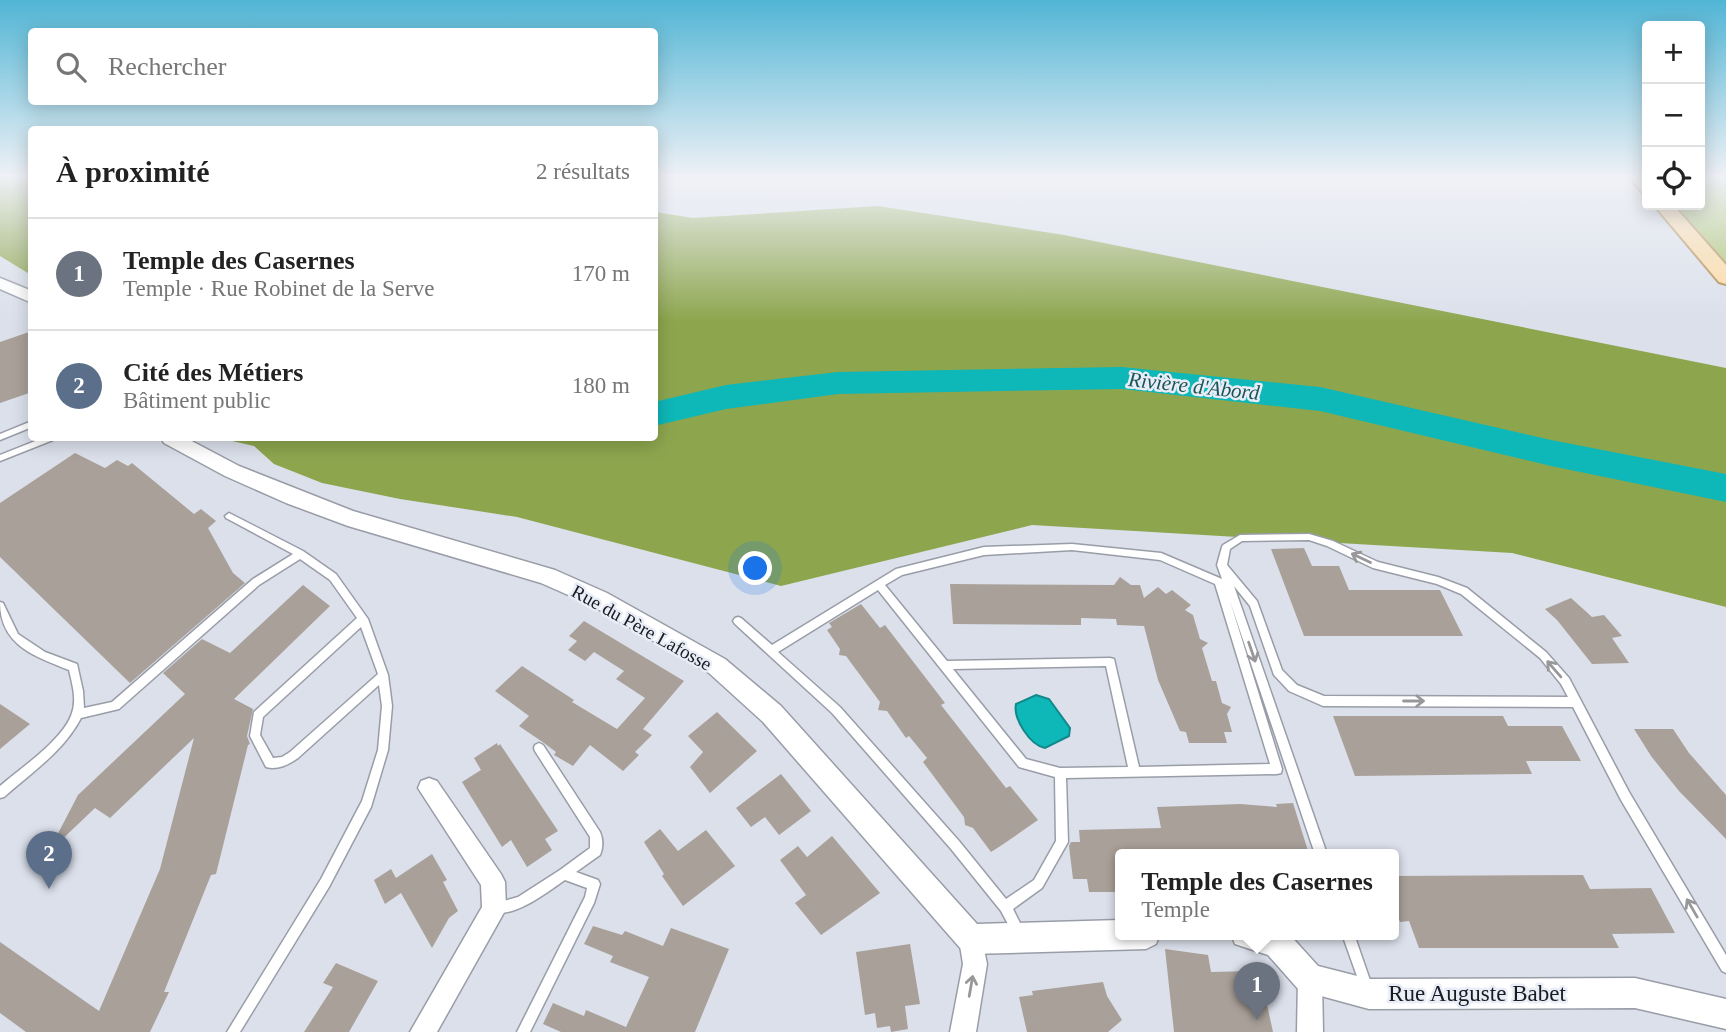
<!DOCTYPE html>
<html lang="fr">
<meta charset="utf-8">
<style>
:root{--surface:#fff;--page:#f2f2f2;--text:#222;--muted:#767676;--line:#e0e0e0;--accent:#b45309}
body{margin:0;font-family:"Times New Roman",serif;background:var(--page);color:var(--text)}
.controls{position:absolute;right:21px;top:21px;display:grid;overflow:hidden;border-radius:7px;box-shadow:0 4px 18px #0003}
.controls button{width:63px;height:63px;display:grid;place-items:center;padding:0;border:0;border-bottom:2px solid var(--line);background:var(--surface);color:var(--text);font:35px sans-serif}
.you{position:absolute;left:756px;top:569px;width:24px;height:24px;margin:-18px;border:5px solid #fff;border-radius:50%;background:#1a73e8;box-shadow:0 0 0 10px #1a73e833}
.badge{display:grid;place-items:center;width:46px;height:46px;border-radius:50%;background:var(--accent);color:#fff;font-size:23px;font-weight:700}
.pin{position:absolute;translate:-50% -58px;filter:drop-shadow(0 2px 4px #0008)}
.pin::after{content:'';position:absolute;top:37px;width:24px;height:21px;background:inherit;clip-path:polygon(0 0,100% 0,50% 100%)}
.popup{position:absolute;left:1115px;top:849px;width:284px;height:91px;box-sizing:border-box;display:grid;place-content:center;border-radius:7px;background:var(--surface);filter:drop-shadow(0 2px 5px #0005);font-size:23px;white-space:nowrap;color:var(--muted)}
.popup b{font-size:26px;color:var(--text)}
.popup::after{content:'';position:absolute;left:50%;top:100%;margin-left:-14px;border:14px solid transparent;border-top-color:var(--surface)}
.list{margin:0;padding:0;list-style:none}
h2{display:flex;justify-content:space-between;align-items:center;height:91px;margin:0;padding:0 28px;font-size:30px}
h2 small{font-size:23px;font-weight:400;color:var(--muted)}
.list li{display:grid;grid-template-columns:46px 1fr auto;gap:21px;align-items:center;box-sizing:border-box;height:112px;padding:0 28px;border-top:2px solid var(--line)}
.list b{display:block;font-size:26px;white-space:nowrap}
.list p{margin:0;font-size:23px;white-space:nowrap;color:var(--muted)}
.list em{font-size:23px;font-style:normal;color:var(--muted)}
.icon{flex:none;width:38px;height:38px;fill:none;stroke:currentColor;stroke-width:2;stroke-linecap:round;stroke-linejoin:round}
.map{position:relative;flex:none;width:1726px;height:1032px;overflow:hidden}
.search{position:absolute;background:var(--surface);box-shadow:0 4px 18px #0003;left:28px;top:28px;width:630px;height:77px;display:flex;align-items:center;gap:18px;box-sizing:border-box;padding:0 24px;border-radius:7px;color:var(--muted);font-size:26px}
.panel{position:absolute;background:var(--surface);box-shadow:0 4px 18px #0003;left:28px;top:126px;width:630px;height:315px;border-radius:7px}
.map>svg:first-child{display:block}
.green{fill:#a9c26b}
.forest{fill:#8da64e}
.water{fill:#0eb7b8;stroke:#11888a;stroke-width:2}
.lines{fill:none;stroke-linecap:round;stroke-linejoin:round}
.river{fill:#0eb7b8;fill-rule:evenodd}
.building{fill:#a9a099}
.service-casing{stroke:#999da7;stroke-width:3}
.minor-casing{stroke:#999da7;stroke-width:3}
.tertiary-casing{stroke:#999da7;stroke-width:3}
.primary-casing{stroke:#ae874a;stroke-width:4}
.service{fill:#fff;fill-rule:evenodd}
.minor{fill:#fff;fill-rule:evenodd}
.tertiary{fill:#fff;fill-rule:evenodd}
.primary{fill:#fedaa0;fill-rule:evenodd}
.oneway{stroke:#98989a}
.labels{text-anchor:middle;stroke-width:5;stroke-linejoin:round;paint-order:stroke}
.street-label{font-size:19px;fill:#191b1f;stroke:#e8edf8}
.water-label{font-size:21px;font-style:italic;fill:#1a5555;stroke:#e8edf8}
.near-street-label{font-size:23px;fill:#191b1f;stroke:#e8edf8}
</style>
<div class="map">
<svg width="1726" height="1032" viewBox="0 0 1726 1032">
<rect width="100%" height="100%" fill="#dbe0eb"/>
<path class="green" d="M 1700,176 L 1726,176 L 1726,274 L 1669,205 L 1700,205 Z"/>
<path class="forest" d="M 0,176 L 31,176 L 31,275 L 0,256 Z
M 878,206 L 1064,235 L 1726,368 L 1726,607 L 1512,553 L 1032,525 L 781,586 L 517,517 L 400,499 L 322,483 L 274,464 L 254,446 L 219,438 L 654,438 L 655,212 L 693,218 Z"/>
<path class="water" d="M 1036,695 L 1049,699 L 1070,728 L 1069,736 L 1045,748 C 1030,745 1013,719 1016,704 Z"/>
<g class="lines">
<path class="river" d="M 1122,367 L 1320,387 L 1551,440 L 1726,474 L 1726,502 L 1551,466 L 1320,411 L 1122,389 L 838,394 L 726,409 L 654,426 L 654,402 L 726,385 L 838,372 Z"/>
</g>
<path class="building" d="M 32,331 L 32,392 L 0,403 L 0,342 Z
M 75,453 L 105,468 L 117,460 L 128,466 L 132,463 L 194,514 L 201,509 L 216,521 L 208,528 L 233,573 L 245,583 L 130,683 L 0,557 L 0,503 Z
M 1304,548 L 1312,566 L 1339,566 L 1349,590 L 1440,590 L 1463,636 L 1304,636 L 1271,549 Z
M 1120,577 L 1131,585 L 1140,585 L 1144,598 L 1158,587 L 1166,594 L 1172,590 L 1191,605 L 1185,610 L 1193,615 L 1200,639 L 1208,643 L 1202,648 L 1212,681 L 1216,681 L 1222,703 L 1231,707 L 1227,714 L 1232,732 L 1224,732 L 1227,743 L 1189,743 L 1186,732 L 1180,731 L 1158,680 L 1144,626 L 1117,625 L 1116,619 L 1081,618 L 1081,625 L 953,624 L 950,584 L 1114,585 Z
M 303,585 L 330,606 L 234,699 L 253,709 L 247,736 L 250,744 L 248,745 L 216,874 L 211,875 L 164,992 L 169,992 L 150,1032 L 26,1032 L 0,1013 L 0,942 L 99,1011 L 160,869 L 194,738 L 110,818 L 95,808 L 54,847 L 52,845 L 78,795 L 185,694 L 163,673 L 202,639 L 230,653 Z
M 1571,598 L 1592,617 L 1604,615 L 1622,636 L 1612,638 L 1629,663 L 1592,664 L 1557,620 L 1545,609 Z
M 861,604 L 880,628 L 885,625 L 945,703 L 941,705 L 1006,788 L 1010,786 L 1038,820 L 1002,845 L 991,852 L 973,828 L 965,825 L 964,817 L 923,762 L 927,758 L 909,736 L 906,738 L 887,711 L 878,710 L 880,702 L 846,656 L 839,655 L 840,649 L 827,630 L 832,627 L 829,623 Z
M 584,621 L 684,681 L 643,729 L 652,735 L 635,752 L 639,755 L 623,771 L 590,745 L 573,766 L 554,755 L 556,752 L 544,743 L 519,726 L 529,716 L 495,691 L 522,666 L 574,700 L 572,702 L 617,729 L 645,698 L 616,679 L 624,671 L 594,652 L 585,661 L 568,650 L 577,641 L 569,636 Z
M 0,704 L 30,724 L 0,749 Z
M 717,712 L 757,751 L 710,793 L 690,767 L 703,752 L 688,736 Z
M 1333,716 L 1503,716 L 1508,726 L 1562,726 L 1581,761 L 1526,761 L 1532,774 L 1355,776 Z
M 1634,729 L 1673,729 L 1689,753 L 1726,795 L 1726,839 L 1679,791 L 1651,756 Z
M 497,743 L 498,746 L 500,744 L 558,831 L 545,839 L 552,850 L 527,867 L 511,840 L 502,847 L 462,782 L 481,770 L 474,758 Z
M 781,774 L 811,811 L 779,835 L 765,817 L 751,827 L 736,808 Z
M 1293,803 L 1309,854 L 1121,854 L 1121,892 L 1089,892 L 1087,879 L 1073,879 L 1069,846 L 1071,842 L 1080,842 L 1079,830 L 1161,828 L 1157,807 L 1240,804 L 1277,807 L 1276,804 Z
M 660,829 L 678,851 L 706,830 L 735,866 L 683,906 L 662,876 L 664,874 L 644,842 Z
M 832,836 L 880,893 L 821,935 L 795,903 L 806,895 L 780,860 L 798,846 L 807,857 Z
M 432,854 L 447,880 L 443,882 L 458,911 L 449,918 L 432,948 L 401,893 L 385,904 L 374,880 L 391,869 L 396,878 Z
M 1583,875 L 1590,889 L 1651,888 L 1675,933 L 1612,934 L 1619,948 L 1419,948 L 1409,921 L 1400,922 L 1394,905 L 1394,876 Z
M 593,926 L 622,935 L 625,931 L 663,946 L 671,928 L 729,949 L 695,1032 L 561,1032 L 543,1024 L 553,1003 L 584,1016 L 586,1010 L 626,1027 L 649,977 L 610,962 L 613,956 L 584,944 Z
M 910,944 L 920,1004 L 905,1006 L 908,1029 L 891,1032 L 890,1026 L 877,1028 L 875,1013 L 865,1015 L 856,952 Z
M 1165,949 L 1208,955 L 1211,972 L 1253,971 L 1255,977 L 1261,977 L 1273,1032 L 1174,1032 Z
M 336,963 L 378,981 L 349,1032 L 304,1032 L 333,987 L 323,983 Z
M 1103,982 L 1107,996 L 1122,1020 L 1108,1032 L 1027,1032 L 1019,997 L 1033,995 L 1032,991 Z"/>
<g class="lines">
<defs>
<path id="service" d="M 32,421 L 32,427 L 0,440 L 0,434 Z
M 43,438 L 54,438 L 53,440 L 0,461 L 0,455 Z
M 229,513 L 303,551 L 336,574 L 368,619 L 388,675 L 392,706 L 388,750 L 371,807 L 329,887 L 240,1032 L 227,1032 L 321,879 L 362,801 L 378,750 L 382,706 L 379,685 L 298,758 C 288,765 278,770 266,767 L 250,736 L 254,712 L 357,618 L 330,580 L 300,559 L 259,585 L 119,709 L 81,718 C 64,751 31,773 4,797 L 0,798 L 0,786 C 21,768 64,739 72,713 C 77,699 72,683 69,670 C 34,656 0,645 0,602 L 3,603 L 18,634 L 45,652 L 77,664 L 83,691 L 84,708 L 112,702 L 253,579 L 293,554 L 226,518 L 225,516 ZM 361,627 L 378,674 L 290,752 L 282,757 L 273,758 L 260,735 L 263,717 Z
M 1309,534 L 1333,541 L 1378,562 L 1438,577 L 1467,588 L 1546,652 L 1569,678 L 1629,792 L 1726,955 L 1726,973 L 1722,971 L 1621,800 L 1573,707 L 1323,706 L 1289,691 L 1274,675 L 1250,606 L 1234,586 L 1327,854 L 1315,854 L 1230,601 L 1282,769 L 1281,773 L 1277,774 L 1066,778 L 1068,842 L 1042,888 L 1013,909 L 1025,933 L 1023,937 L 1019,939 L 1015,937 L 1001,911 L 951,849 L 832,713 L 735,624 L 733,621 L 735,618 L 738,617 L 741,618 L 772,645 L 896,569 L 984,547 L 1072,544 L 1161,553 L 1222,579 L 1217,565 L 1222,547 L 1223,545 L 1240,535 ZM 1309,540 L 1327,546 L 1373,568 L 1437,584 L 1461,594 L 1540,658 L 1561,684 L 1568,697 L 1324,696 L 1297,685 L 1282,670 L 1257,601 L 1227,565 L 1230,549 L 1242,541 ZM 1072,550 L 1160,560 L 1215,584 L 1270,764 L 1139,767 L 1114,659 L 1110,658 L 947,661 L 885,585 L 902,575 L 984,555 ZM 878,590 L 1019,767 L 1055,777 L 1056,841 L 1034,880 L 1006,899 L 959,841 L 840,707 L 778,652 ZM 1106,666 L 1128,767 L 1060,768 L 1026,759 L 953,669 Z
M 539,743 L 543,745 L 600,832 C 603,839 603,848 600,855 L 576,872 L 598,880 L 600,884 L 594,903 L 530,1032 L 517,1032 L 585,897 L 587,888 L 565,880 C 547,892 515,918 493,912 L 491,908 L 493,904 L 518,897 L 560,870 L 590,848 L 590,837 L 535,751 L 534,748 L 535,745 Z
M 1342,934 L 1354,934 L 1373,989 L 1371,993 L 1367,995 L 1363,993 Z"/>
<path id="minor" d="M 429,778 L 437,781 L 501,874 L 505,882 L 506,909 L 437,1032 L 410,1032 L 482,907 L 481,885 L 418,788 L 421,781 Z
M 971,927 L 980,930 L 987,964 L 976,1032 L 950,1032 L 963,964 L 959,939 L 962,930 Z
M 1310,967 L 1319,970 L 1322,979 L 1323,1032 L 1297,1032 L 1298,979 L 1301,970 Z"/>
<path id="tertiary" d="M 0,278 L 32,291 L 32,303 L 0,289 Z
M 161,438 L 186,438 L 239,466 L 353,511 L 555,570 L 607,593 L 725,659 L 781,706 L 977,924 L 1120,920 L 1120,934 L 1160,934 L 1156,944 L 1146,949 L 971,954 L 961,949 L 763,722 L 709,673 L 591,605 L 541,583 L 348,526 L 286,503 L 225,476 L 164,443 Z
M 1231,934 L 1289,934 L 1318,966 L 1369,979 L 1635,978 L 1726,999 L 1726,1029 L 1635,1008 L 1369,1009 L 1299,990 L 1268,955 L 1235,944 Z"/>
<path id="primary" d="M 1629,176 L 1647,176 L 1647,192 L 1641,191 Z
M 1654,205 L 1673,205 L 1726,265 L 1726,284 L 1719,282 Z"/>
</defs>
<use href="#service" class="service-casing"/>
<use href="#minor" class="minor-casing"/>
<use href="#tertiary" class="tertiary-casing"/>
<use href="#primary" class="primary-casing"/>
<use href="#service" class="service"/>
<use href="#minor" class="minor"/>
<use href="#tertiary" class="tertiary"/>
<use href="#primary" class="primary"/>
</g>
<defs><path id="oneway-shaft" d="M-6 0H5M1.5-3L5.5 0L1.5 3" fill="none" stroke-width="1.6" stroke-linecap="round" stroke-linejoin="round" transform="scale(1.75)"/></defs>
<g class="oneway">
<use href="#oneway-shaft" transform="translate(1361 558) rotate(-155)"/>
<use href="#oneway-shaft" transform="translate(1252 652) rotate(71)"/>
<use href="#oneway-shaft" transform="translate(1554 669) rotate(-131)"/>
<use href="#oneway-shaft" transform="translate(1414 701)"/>
<use href="#oneway-shaft" transform="translate(1692 908) rotate(-120)"/>
<use href="#oneway-shaft" transform="translate(971 986) rotate(-80)"/>
</g>
<linearGradient id="sky" x2="0" y2="1"><stop stop-color="#51b5d5"/><stop offset="0.55" stop-color="#eff1f6"/><stop offset="1" stop-color="#eff1f6" stop-opacity="0"/></linearGradient>
<rect width="1726" height="321" fill="url(#sky)"/>
<g class="labels">
<g class="street-label">
<text transform="translate(642 627) rotate(29)" y="7">Rue du Père Lafosse</text>
</g>
<g class="water-label">
<text transform="translate(1194 386) rotate(6)" y="7">Rivière d'Abord</text>
</g>
<g class="near-street-label">
<text x="1477" y="1001">Rue Auguste Babet</text>
</g>
</g>
</svg>
<div class="controls">
<button>+</button>
<button>−</button>
<button><svg class="icon" aria-label="locate" viewBox="0 0 24 24"><circle cx="12" cy="12" r="6"/><path d="M12 2v4M12 18v4M2 12h4M18 12h4"/></svg></button>
</div>
<div class="you"></div>
<div class="pin badge" style="left:1257px;top:1020px;background:#6b7280">1</div>
<div class="popup"><b>Temple des Casernes</b>Temple</div>
<div class="pin badge" style="left:49px;top:889px;background:#5c6f8a">2</div>
<div class="search"><svg class="icon" aria-label="search" viewBox="0 0 24 24"><circle cx="10" cy="10" r="6"/><path d="M15 15l6 6"/></svg>Rechercher</div>
<section class="panel">
<h2>À proximité<small>2 résultats</small></h2>
<ul class="list">
<li><span class="badge" style="background:#6b7280">1</span><div><b>Temple des Casernes</b><p>Temple · Rue Robinet de la Serve</p></div><em>170 m</em></li>
<li><span class="badge" style="background:#5c6f8a">2</span><div><b>Cité des Métiers</b><p>Bâtiment public</p></div><em>180 m</em></li>
</ul>
</section>
</div>
